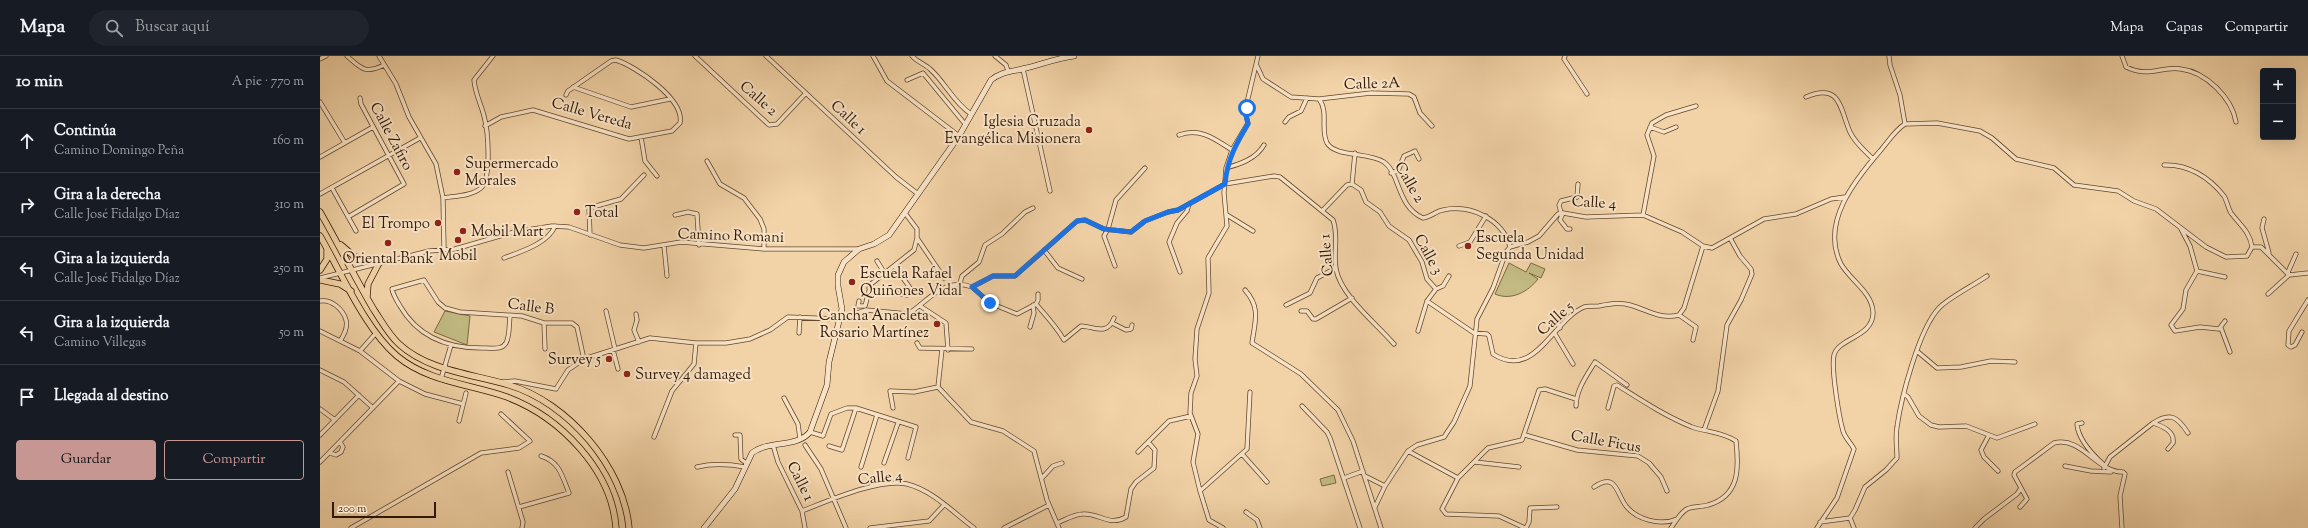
<!DOCTYPE html>
<html lang="es">
<meta charset="utf-8">
<style>
:root{--surface:#171b24;--page:#20242c;--text:#f1f3f6;--muted:#9ea1a6;--line:#363941;--accent:#c59692}
body{margin:0;font-family:"Sorts Mill Goudy",serif;background:var(--page);color:var(--text)}
.controls{position:absolute;right:12px;top:12px;display:grid;overflow:hidden;border-radius:4px;box-shadow:0 4px 16px #0002}
.controls button{width:36px;height:36px;display:grid;place-items:center;padding:0;border:0;border-bottom:1px solid var(--line);background:var(--surface);color:var(--text);font:20px sans-serif}
.scale{position:absolute;left:12px;bottom:10px;width:104px;box-sizing:border-box;padding-left:4px;border:2px solid #331903;border-top:0;font-size:11px;line-height:14px;white-space:nowrap;color:#331903;-webkit-text-stroke:3px #f7e2c6;paint-order:stroke}
.stop{position:absolute;width:12px;height:12px;margin:-9px;border:3px solid #1a73e8;border-radius:50%;background:#fff}
.stop.end{background:#1a73e8;border-color:#fff;box-shadow:0 1px 4px #0008}
.list{margin:0;padding:0;list-style:none}
h2{display:flex;justify-content:space-between;align-items:center;height:52px;margin:0;padding:0 16px;font-size:17px}
h2 small{font-size:13px;font-weight:400;color:var(--muted)}
.list li{display:grid;grid-template-columns:26px 1fr auto;gap:12px;align-items:center;box-sizing:border-box;height:64px;padding:0 16px;border-top:1px solid var(--line)}
.list b{display:block;font-size:15px;white-space:nowrap}
.list p{margin:0;font-size:13px;white-space:nowrap;color:var(--muted)}
.list em{font-size:13px;font-style:normal;color:var(--muted)}
.actions{display:flex;gap:8px;padding:12px 16px}
.actions a{flex:1;padding:9px 0;border:1px solid var(--accent);border-radius:4px;text-align:center;font-size:14px;color:var(--accent)}
.actions .main{background:var(--accent);color:#111}
.icon{flex:none;width:22px;height:22px;fill:none;stroke:currentColor;stroke-width:2;stroke-linecap:round;stroke-linejoin:round}
.map{position:relative;flex:none;width:1988px;height:472px;overflow:hidden}
header{display:flex;align-items:center;gap:24px;box-sizing:border-box;height:56px;padding:0 20px;background:var(--surface);border-bottom:1px solid var(--line)}
header strong{font-size:19px}
nav{display:flex;gap:22px;margin-inline-start:auto;font-size:14px}
.search{width:280px;height:36px;background:var(--page);display:flex;align-items:center;gap:10px;box-sizing:border-box;padding:0 14px;border-radius:22px;color:var(--muted);font-size:15px}
main{display:flex}
aside{flex:1;background:var(--surface)}
.map>svg:first-child{display:block}
.green{fill:#c2ba82;stroke:#7a6a42}
.lines{fill:none;stroke-linecap:round;stroke-linejoin:round}
.street-casing{stroke:#63482c;stroke-width:5}
.secondary-casing{stroke:#331903;stroke-width:6}
.primary-casing{stroke:#331903;stroke-width:7}
.street{stroke:#f7e2c6;stroke-width:3.5}
.secondary{stroke:#f7e2c6;stroke-width:5}
.primary{stroke:#f2d3a7;stroke-width:5.5}
.route{stroke:#1a73e8;stroke-width:5}
.poi-dot{fill:#8f2418;stroke:#f7e2c6;stroke-width:1.5}
.labels{text-anchor:middle;stroke-width:4;stroke-linejoin:round;paint-order:stroke}
.street-label{font-size:15px;fill:#331903;stroke:#f7e2c6}
.poi-label{font-size:15px;fill:#331903;stroke:#f7e2c6;text-anchor:start}
</style>
<header>
<strong>Mapa</strong>
<div class="search"><svg class="icon" aria-label="search" viewBox="0 0 24 24"><circle cx="10" cy="10" r="6"/><path d="M15 15l6 6"/></svg>Buscar aquí</div>
<nav><a>Mapa</a><a>Capas</a><a>Compartir</a></nav>
</header>
<main>
<aside>
<h2>10 min<small>A pie · 770 m</small></h2>
<ul class="list">
<li><svg class="icon" aria-label="ahead" viewBox="0 0 24 24"><path d="M12 20V5M6 11l6-6 6 6"/></svg><div><b>Continúa</b><p>Camino Domingo Peña</p></div><em>160 m</em></li>
<li><svg class="icon" aria-label="right" viewBox="0 0 24 24"><path d="M7 20v-9h11M14 6l5 5-5 5"/></svg><div><b>Gira a la derecha</b><p>Calle José Fidalgo Díaz</p></div><em>310 m</em></li>
<li><svg class="icon" aria-label="left" viewBox="0 0 24 24"><path d="M17 20v-9H6M10 6l-5 5 5 5"/></svg><div><b>Gira a la izquierda</b><p>Calle José Fidalgo Díaz</p></div><em>250 m</em></li>
<li><svg class="icon" aria-label="left" viewBox="0 0 24 24"><path d="M17 20v-9H6M10 6l-5 5 5 5"/></svg><div><b>Gira a la izquierda</b><p>Camino Villegas</p></div><em>50 m</em></li>
<li><svg class="icon" aria-label="arrive" viewBox="0 0 24 24"><path d="M6 21V4h12l-3 4 3 4H6"/></svg><div><b>Llegada al destino</b></div></li>
</ul>
<div class="actions"><a class="main">Guardar</a><a>Compartir</a></div>
</aside>
<div class="map">
<svg width="1988" height="472" viewBox="0 0 1988 472">
<rect width="100%" height="100%" fill="#f2d3a7"/>
<filter id="stains"><feTurbulence type="fractalNoise" baseFrequency=".005" numOctaves="4"/><feColorMatrix values="0 0 0 0 .2 0 0 0 0 .09 0 0 0 0 .02 0 0 0 .5 -.17"/></filter>
<radialGradient id="worn" r=".72"><stop offset=".6" stop-color="#630" stop-opacity="0"/><stop offset="1" stop-color="#630" stop-opacity=".3"/></radialGradient>
<path class="green" d="M 1189,207 L 1206,216 L 1211,207 L 1225,213 L 1221,222 L 1209,217 L 1218,223 C 1208,236 1191,245 1175,238 Z
M 125,255 L 150,260 L 147,289 L 114,276 Z
M 1014,419 L 1016,427 L 1002,430 L 1000,423 Z"/>
<g class="lines">
<defs>
<path id="street" d="M 27,0 C 41,13 46,18 64,9
M 59,0 L 76,28 L 89,61 L 116,108 L 123,142 L 124,193
M 375,0 L 449,69 L 457,68 L 486,37
M 446,0 L 576,121 L 598,138
M 553,0 L 567,25 L 639,80
M 592,0 C 597,6 605,8 610,13 C 625,26 633,46 651,58
M 675,0 L 686,9 L 688,15
M 1245,0 L 1244,3 L 1267,38
M 1569,0 L 1570,9 L 1580,39 L 1585,68
M 1802,0 L 1806,11 C 1829,22 1840,10 1861,13 C 1886,16 1912,42 1916,66
M 0,3 L 6,0
M 937,10 L 943,23 L 971,41 L 999,43 C 1009,56 1000,73 1007,87 C 1015,101 1049,96 1064,106 C 1080,117 1077,151 1103,162 C 1111,161 1116,155 1123,154 C 1150,148 1183,163 1190,191
M 703,13 L 730,135
M 587,24 L 603,17 L 645,68
M 253,31 L 311,51 L 350,43
M 1486,41 C 1521,26 1520,53 1530,76 C 1535,87 1545,95 1553,103
M 999,43 L 1051,37 L 1089,38 L 1094,41 L 1100,57 L 1112,70
M 0,46 L 25,87
M 965,66 L 969,61 L 981,55 L 987,42
M 1585,68 L 1617,67 L 1660,75 L 1672,82 L 1696,103 L 1734,112 L 1754,129 L 1798,135 L 1814,145 L 1836,153 L 1886,191 L 1906,201 L 1927,200 L 1932,191 C 1930,176 1920,169 1911,157 C 1908,152 1907,145 1904,140 C 1889,121 1868,108 1844,109
M 165,70 L 181,61 L 213,54 L 309,83 L 352,75 L 360,67 C 365,43 315,10 296,4 L 291,5 L 248,35 L 246,39
M 1330,71 L 1344,76 L 1356,71
M 859,79 C 880,71 895,83 912,94
M 321,81 L 325,105 L 337,120
M 0,101 L 53,71
M 387,105 L 400,128 L 424,142 L 440,163 L 444,173 L 444,193
M 906,112 C 920,108 936,103 944,89
M 1071,117 L 1078,115 L 1084,100 L 1095,95 L 1099,103
M 1032,128 L 1035,97
M 12,132 L 36,175
M 0,138 L 100,82
M 123,142 C 134,140 152,140 161,132 C 172,122 168,74 164,60 C 161,48 155,37 154,24 L 173,0
M 1003,154 L 1027,129 L 1032,128 L 1041,134 L 1046,146 L 1060,156 L 1069,170 L 1089,184 L 1102,206 L 1107,223 L 1116,233 L 1107,245 L 1098,275
M 585,157 L 597,173 L 597,182 L 624,222
M 1241,157 L 1239,149 L 1241,145 L 1257,141 L 1258,128
M 1243,157 L 1240,164 L 1247,173 L 1250,173
M 355,159 L 368,156 L 377,158 L 379,189
M 907,159 L 933,175
M 1323,159 L 1334,100 L 1327,79 L 1332,67 L 1346,59 L 1376,50
M 28,161 L 84,128 L 41,48 L 40,42
M 1944,163 L 1942,172 L 1949,197
M 1861,173 L 1870,190 L 1877,215 L 1866,234 L 1863,253 L 1851,269 L 1855,275 L 1880,271 L 1899,273 L 1905,265
M 270,179 L 269,152 L 301,143 L 324,119
M 344,190 L 347,220
M 1139,190 L 1150,186 L 1166,160
M 1932,191 L 1941,191 L 1969,219 L 1988,217
M 724,194 L 738,212 L 762,223
M 184,202 C 200,196 229,187 235,170
M 557,205 L 565,218
M 795,210 L 784,180 L 788,173 L 796,144 L 825,112
M 1877,215 L 1905,221
M 860,216 L 849,186 L 857,167 L 867,155 L 869,148
M 0,222 L 109,195 L 135,193 L 194,176 L 232,170 L 249,171 L 300,189 L 324,192 L 361,186 L 444,193 L 539,193
M 640,227 L 642,220 L 659,206 L 665,189 L 682,178 L 705,156 L 713,152
M 652,231 L 670,247 L 697,258 L 716,248 C 726,260 736,270 744,284 L 761,270 C 773,270 787,281 794,262
M 549,232 L 587,239 L 593,236 L 575,211
M 1116,233 L 1123,230 L 1129,220
M 925,234 C 941,252 935,265 932,287 L 981,318 L 1018,354 L 1033,385 L 1061,472
M 1948,238 L 1969,219 L 1968,216 L 1976,198
M 0,245 C 11,243 23,253 26,264 C 28,271 24,279 20,285
M 539,245 L 538,250 L 545,250 L 551,228 L 594,194 L 597,182
M 1107,245 L 1154,277 L 1167,278 L 1169,280 L 1173,298 C 1215,325 1233,264 1264,251 C 1269,250 1275,250 1279,250 C 1290,248 1300,246 1310,249 C 1328,254 1340,264 1359,259 L 1364,252 L 1383,190
M 716,248 L 718,244 L 718,238
M 966,249 L 990,237 L 997,222 L 1016,212
M 600,250 L 626,267 L 628,294
M 286,255 L 295,293
M 981,255 L 987,255 L 993,263 L 996,263 L 1032,242
M 1233,257 L 1240,272
M 316,258 L 317,264 L 314,274 L 319,286
M 1359,259 L 1376,271 L 1373,284
M 190,260 C 189,267 190,280 186,287 C 182,294 173,292 166,292 C 130,293 99,283 80,250 C 77,245 73,239 72,233 L 104,224 L 118,246 L 125,252 L 140,256 L 202,260 L 224,267 L 252,267 L 257,271 L 263,299
M 224,267 L 225,293
M 792,267 L 806,274 L 811,273 L 812,269
M 710,271 L 714,257 L 713,249
M 1901,272 L 1910,296
M 0,275 L 40,295 L 79,325 L 105,338 L 143,348
M 1982,276 L 1975,289 L 1971,291 L 1968,289 L 1969,275 L 1988,244
M 479,277 L 480,261
M 1235,278 L 1253,308
M 597,287 L 600,292 L 652,293
M 622,293 L 618,331 L 651,366 L 683,375 L 714,395 L 727,444 L 739,472
M 293,294 L 298,313
M 40,295 L 56,277
M 1598,296 L 1617,312 L 1641,311 L 1671,305 L 1695,306
M 0,314 L 24,326 L 53,352
M 121,323 L 131,289
M 182,326 L 195,325 L 236,333 L 248,314 L 264,303 L 330,282 L 376,287 L 406,287 L 430,283 L 450,274 L 468,261 L 519,263 L 546,254 L 588,258 C 610,244 623,221 652,231 L 673,220 L 695,220 L 757,165 L 765,164 L 784,173 L 811,176 L 825,165 L 848,156 L 858,154 L 905,128 L 954,120 L 960,121 L 1013,164 C 1019,180 1013,196 1016,213 C 1021,240 1056,267 1074,288
M 1584,338 L 1588,341 L 1599,360 L 1611,369 L 1619,371 L 1646,370 L 1677,382 L 1715,368
M 464,342 L 478,368 L 480,383
M 982,350 L 1007,376 L 1010,382 L 1040,472
M 1256,350 C 1256,334 1267,319 1275,306 L 1307,329
M 573,352 L 570,335 L 594,336 L 618,331
M 1288,352 L 1294,330 L 1297,329 C 1321,344 1345,360 1372,371 C 1386,376 1403,376 1416,385 C 1419,412 1420,440 1388,449 C 1382,451 1373,450 1367,453 C 1360,457 1355,466 1351,472
M 0,353 L 15,364
M 139,365 L 146,337
M 1762,367 L 1757,368 C 1758,383 1772,398 1783,408
M 1833,367 C 1850,356 1857,360 1868,377
M 1384,374 L 1398,335 L 1407,269 L 1421,244 L 1432,218 L 1431,213 L 1420,200 L 1410,182
M 490,376 L 503,380 L 511,358 L 527,352 L 536,352 L 596,371 L 588,402
M 0,379 L 39,339
M 415,379 L 420,379 L 421,403 L 426,407
M 1205,379 L 1257,394 L 1318,400 L 1329,407 L 1341,421 L 1347,435
M 1669,379 L 1661,394 L 1664,401 L 1678,415
M 334,381 L 352,335 L 374,308 L 376,287
M 453,389 L 458,406 L 482,455 L 485,472
M 485,389 L 501,413 L 526,472
M 509,390 L 522,394 L 536,352
M 1088,395 L 1138,422
M 818,396 L 849,365 L 871,360
M 10,397 L 16,399 L 21,396 L 23,391 L 20,386
M 922,398 L 947,426
M 0,406 L 79,325
M 1155,406 L 1199,411
M 564,407 L 578,367
M 1745,410 L 1771,415 L 1791,416
M 377,411 C 394,407 408,408 425,411
M 541,411 L 557,359
M 1784,412 L 1790,401 L 1833,367 C 1842,370 1855,375 1853,387 L 1848,393
M 188,416 L 203,466 L 202,472
M 1045,420 L 1065,430
M 722,422 L 733,410 L 742,407
M 1024,422 L 1043,415
M 1274,431 C 1297,416 1296,437 1306,450 C 1317,464 1341,470 1357,463
M 880,435 L 927,393 L 930,336
M 199,451 L 249,437 C 242,420 240,406 221,400
M 1055,451 L 1065,430 L 1088,395 L 1097,389 L 1124,381 L 1134,366 L 1150,330 L 1157,263 L 1173,232 L 1186,196 L 1190,191 L 1208,186 L 1219,180 L 1238,158 L 1243,157 L 1266,161 L 1323,159 L 1362,176 L 1383,190 L 1392,192 L 1444,163 L 1476,158 L 1511,143 L 1525,141
M 1700,451 L 1707,443 L 1694,419 L 1695,416 L 1734,387 C 1762,380 1776,416 1803,416 L 1805,418 L 1800,440 L 1802,472
M 482,455 C 508,445 559,422 587,428 C 612,434 634,457 654,472
M 926,456 L 937,464 L 940,472
M 1530,462 L 1534,472
M 1500,466 L 1530,462 L 1535,454 L 1545,431 L 1566,414 L 1577,402 C 1577,392 1575,381 1577,371 C 1581,342 1599,273 1619,252 C 1628,242 1654,229 1667,220
M 737,467 C 745,464 754,458 763,458 C 780,457 789,471 806,461 L 811,433 L 816,426 L 834,412 L 835,394 L 828,386
M 31,472 L 161,397 L 199,392 L 210,385 L 181,358
M 550,472 L 609,465 L 624,449
M 684,472 L 729,449
M 903,472 L 889,464 L 880,435 L 873,406 L 878,378 L 870,357 L 871,337 L 877,320 L 875,303 L 877,273 L 889,237 L 888,202 L 907,170 L 904,137 L 906,112 L 912,94 L 928,67 L 925,55 L 938,0
M 1205,472 L 1179,460 L 1126,458 L 1122,453 L 1138,422 L 1168,392 L 1202,384 L 1219,334 L 1225,333 L 1256,343
M 1206,472 L 1209,466 L 1210,452 L 1237,451
M 1497,472 L 1517,442 L 1534,393 C 1531,387 1525,382 1523,375 C 1519,361 1511,313 1514,299 C 1518,282 1554,281 1553,256 C 1552,236 1530,224 1521,208 C 1500,167 1535,124 1560,95 C 1568,86 1575,74 1585,68
M 1655,472 L 1664,463 L 1697,438 L 1701,432"/>
<path id="secondary" d="M 384,472 L 415,433 L 432,397 C 448,384 477,392 490,376 L 507,329 L 509,306 L 522,253 L 518,230 L 518,219 L 524,206 L 539,193 L 554,188 L 569,179 L 639,80 L 671,24 C 682,15 692,16 706,12 C 722,8 738,2 754,0"/>
<path id="primary" d="M 0,156 C 19,189 35,222 54,254 C 62,266 69,279 79,288 C 108,315 153,318 189,329 C 247,346 304,411 309,472
M 0,180 C 21,216 45,273 77,300 C 108,326 150,328 187,341 C 240,361 292,414 296,472
M 21,189 L 35,201 L 59,207 L 48,228 L 47,241
M 0,214 L 7,203 L 7,193
M 0,224 L 20,228 L 31,235"/>
</defs>
<use href="#street" class="street-casing"/>
<use href="#secondary" class="secondary-casing"/>
<use href="#primary" class="primary-casing"/>
<use href="#street" class="street"/>
<use href="#secondary" class="secondary"/>
<use href="#primary" class="primary"/>
</g>
<g class="lines">
<path class="route" d="M 670,247 L 652,231 L 673,220 L 695,220 L 757,165 L 765,164 L 784,173 L 811,176 L 825,165 L 848,156 L 858,154 L 905,128 C 907,104 916,88 928,68 L 925,55 L 927,52"/>
</g>
<g class="poi-dot">
<circle cx="769" cy="74" r="4"/>
<circle cx="137" cy="116" r="4"/>
<circle cx="257" cy="156" r="4"/>
<circle cx="118" cy="167" r="4"/>
<circle cx="143" cy="175" r="4"/>
<circle cx="138" cy="184" r="4"/>
<circle cx="68" cy="187" r="4"/>
<circle cx="1148" cy="190" r="4"/>
<circle cx="532" cy="226" r="4"/>
<circle cx="617" cy="268" r="4"/>
<circle cx="289" cy="303" r="4"/>
<circle cx="307" cy="318" r="4"/>
</g>
<g class="labels">
<g class="street-label">
<text transform="translate(1052 27) rotate(-2)" y="5">Calle 2A</text>
<text transform="translate(439 42) rotate(41)" y="5">Calle 2</text>
<text transform="translate(272 57) rotate(16)" y="5">Calle Vereda</text>
<text transform="translate(529 61) rotate(43)" y="5">Calle 1</text>
<text transform="translate(72 80) rotate(62)" y="5">Calle Zafiro</text>
<text transform="translate(1090 126) rotate(60)" y="5">Calle 2</text>
<text transform="translate(1274 146) rotate(3)" y="5">Calle 4</text>
<text transform="translate(411 179) rotate(2)" y="5">Camino Romani</text>
<text transform="translate(1109 198) rotate(61)" y="5">Calle 3</text>
<text transform="translate(1006 199) rotate(-95)" y="5">Calle 1</text>
<text transform="translate(211 250) rotate(7)" y="5">Calle B</text>
<text transform="translate(1235 262) rotate(-42)" y="5">Calle 5</text>
<text transform="translate(1286 385) rotate(10)" y="5">Calle Ficus</text>
<text transform="translate(560 421) rotate(-6)" y="5">Calle 4</text>
<text transform="translate(481 425) rotate(63)" y="5">Calle 1</text>
</g>
<g class="poi-label">
<text x="761" y="70" text-anchor="end">Iglesia Cruzada<tspan x="761" dy="17">Evangélica Misionera</tspan></text>
<text x="145" y="112">Supermercado<tspan x="145" dy="17">Morales</tspan></text>
<text x="265" y="161">Total</text>
<text x="110" y="172" text-anchor="end">El Trompo</text>
<text x="151" y="180">Mobil Mart</text>
<text x="1156" y="186">Escuela<tspan x="1156" dy="17">Segunda Unidad</tspan></text>
<text x="138" y="204" text-anchor="middle">Mobil</text>
<text x="68" y="207" text-anchor="middle">Oriental Bank</text>
<text x="540" y="222">Escuela Rafael<tspan x="540" dy="17">Quiñones Vidal</tspan></text>
<text x="609" y="264" text-anchor="end">Cancha Anacleta<tspan x="609" dy="17">Rosario Martínez</tspan></text>
<text x="281" y="308" text-anchor="end">Survey 5</text>
<text x="315" y="323">Survey 4 damaged</text>
</g>
</g>
<rect width="100%" height="100%" filter="url(#stains)"/>
<rect width="100%" height="100%" fill="url(#worn)"/>
</svg>
<div class="controls">
<button>+</button>
<button>−</button>
</div>
<div class="scale">200 m</div>
<div class="stop" style="left:927px;top:52px"></div>
<div class="stop end" style="left:670px;top:247px"></div>
</div>
</main>
